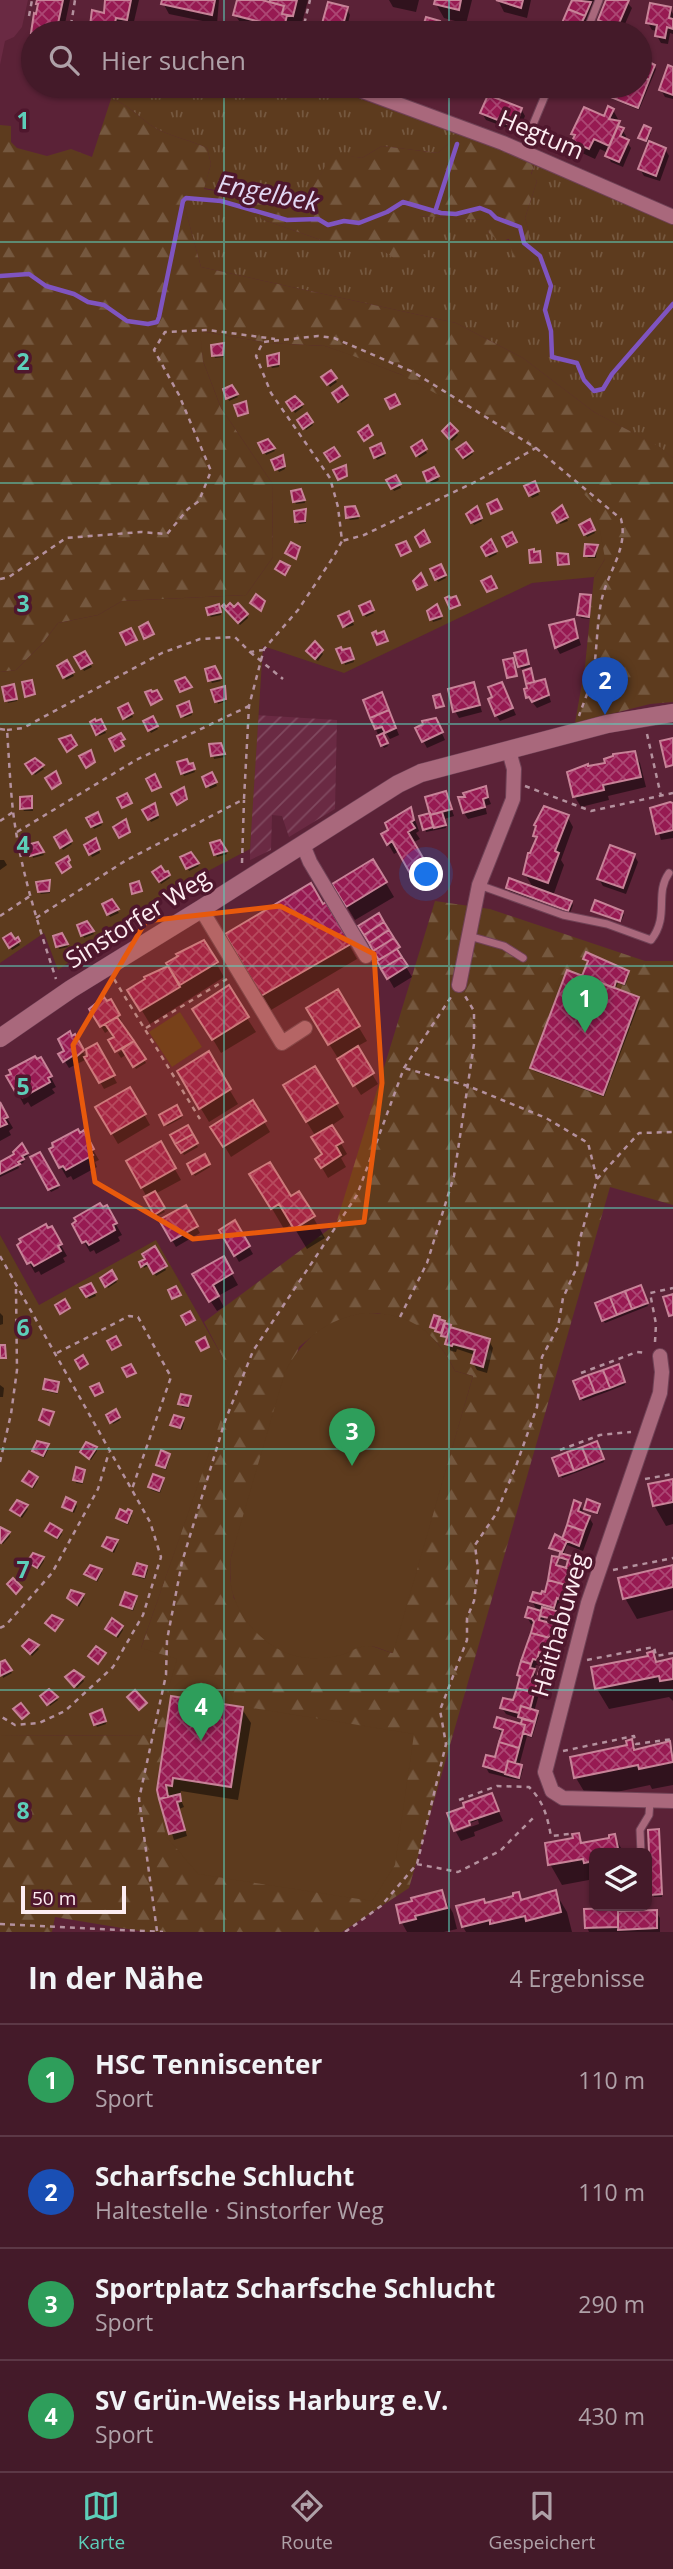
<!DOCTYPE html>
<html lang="de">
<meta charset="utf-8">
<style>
:root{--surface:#441a29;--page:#4b2331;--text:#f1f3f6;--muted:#afa1a8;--line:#5c3846;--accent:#5dceb9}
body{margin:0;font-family:"Open Sans",sans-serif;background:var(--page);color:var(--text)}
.controls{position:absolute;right:21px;bottom:21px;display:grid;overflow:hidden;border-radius:10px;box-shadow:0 2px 5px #0004}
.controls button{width:63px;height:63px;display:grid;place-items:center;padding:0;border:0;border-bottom:2px solid var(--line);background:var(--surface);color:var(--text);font:35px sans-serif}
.scale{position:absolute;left:21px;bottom:18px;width:105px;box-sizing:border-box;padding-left:7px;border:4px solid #fdedf2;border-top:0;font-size:19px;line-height:24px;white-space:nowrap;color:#fdedf2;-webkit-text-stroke:5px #4f172d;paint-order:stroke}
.you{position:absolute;left:427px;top:875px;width:24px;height:24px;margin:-18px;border:5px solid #fff;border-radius:50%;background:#1a73e8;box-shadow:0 0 0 10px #1a73e833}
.badge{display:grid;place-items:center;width:46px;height:46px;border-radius:50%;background:var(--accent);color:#fff;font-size:23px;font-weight:700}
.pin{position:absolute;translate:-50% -58px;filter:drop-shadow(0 2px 4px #0008)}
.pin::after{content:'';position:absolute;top:37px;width:24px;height:21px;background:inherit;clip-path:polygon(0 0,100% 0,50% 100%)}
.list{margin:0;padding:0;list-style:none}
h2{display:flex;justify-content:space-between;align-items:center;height:91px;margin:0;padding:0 28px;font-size:30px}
h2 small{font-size:23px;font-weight:400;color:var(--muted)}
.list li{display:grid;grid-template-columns:46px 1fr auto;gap:21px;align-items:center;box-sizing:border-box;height:112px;padding:0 28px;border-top:2px solid var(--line)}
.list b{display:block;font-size:26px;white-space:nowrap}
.list p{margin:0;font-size:23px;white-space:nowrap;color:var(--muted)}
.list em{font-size:23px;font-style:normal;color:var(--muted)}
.icon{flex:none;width:38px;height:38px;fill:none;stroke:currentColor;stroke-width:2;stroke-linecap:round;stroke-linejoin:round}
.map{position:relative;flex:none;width:673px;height:1932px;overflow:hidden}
.search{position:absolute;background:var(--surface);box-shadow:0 2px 5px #0004;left:21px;right:21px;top:21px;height:77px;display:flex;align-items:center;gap:18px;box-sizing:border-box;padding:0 24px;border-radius:38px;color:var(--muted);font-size:26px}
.sheet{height:539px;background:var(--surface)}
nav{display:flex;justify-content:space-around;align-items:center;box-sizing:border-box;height:98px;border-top:2px solid var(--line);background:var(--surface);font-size:19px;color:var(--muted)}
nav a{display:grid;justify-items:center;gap:4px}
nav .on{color:var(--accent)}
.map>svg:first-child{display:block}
.built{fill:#6a2a43}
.industrial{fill:url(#industrial-furrows)}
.grass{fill:url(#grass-tufts)}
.forest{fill:url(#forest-firs);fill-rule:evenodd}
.green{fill:#5d3b1e}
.shadow{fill:#0007}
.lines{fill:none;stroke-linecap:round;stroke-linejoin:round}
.stream{stroke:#7f54c0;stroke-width:4.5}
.building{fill:url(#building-cross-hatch);stroke:#c78398;stroke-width:2}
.service-casing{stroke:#704256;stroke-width:9}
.minor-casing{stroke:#704256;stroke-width:16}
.tertiary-casing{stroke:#704256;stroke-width:19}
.path{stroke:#b4919e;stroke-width:2.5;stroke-dasharray:5 5;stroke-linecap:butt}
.service{stroke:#a9687c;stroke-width:7}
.minor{stroke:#a9687c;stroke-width:14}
.tertiary{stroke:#a9687c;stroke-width:18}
.marked{fill:#e8590c;fill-opacity:0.2;stroke:#e8590c;stroke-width:5;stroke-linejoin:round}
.grid{fill:none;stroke:#5dceb9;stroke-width:2;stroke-opacity:0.55}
.labels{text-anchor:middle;stroke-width:7;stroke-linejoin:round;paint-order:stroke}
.street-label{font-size:24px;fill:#fdedf2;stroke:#4f172d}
.water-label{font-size:26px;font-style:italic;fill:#e2d9f5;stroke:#4f172d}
.grid-label{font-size:23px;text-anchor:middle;font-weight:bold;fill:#5dceb9;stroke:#4f172d;stroke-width:7;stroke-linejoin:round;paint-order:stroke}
</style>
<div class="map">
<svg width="673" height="1932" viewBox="0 0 673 1932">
<defs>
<pattern id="industrial-furrows" width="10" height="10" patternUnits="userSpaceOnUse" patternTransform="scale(1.75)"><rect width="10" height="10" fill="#6a2a43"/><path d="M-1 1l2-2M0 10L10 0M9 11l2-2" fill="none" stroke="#80495f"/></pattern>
<pattern id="grass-tufts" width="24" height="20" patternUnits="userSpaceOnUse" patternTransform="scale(1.75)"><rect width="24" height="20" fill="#5d3b1e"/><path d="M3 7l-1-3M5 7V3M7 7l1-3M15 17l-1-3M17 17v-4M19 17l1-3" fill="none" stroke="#75583f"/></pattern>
<pattern id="forest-firs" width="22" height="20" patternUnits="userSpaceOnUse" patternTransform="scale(1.75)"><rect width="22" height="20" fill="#5d3b1e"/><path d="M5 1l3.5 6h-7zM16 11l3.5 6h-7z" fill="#75583f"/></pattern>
<pattern id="building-cross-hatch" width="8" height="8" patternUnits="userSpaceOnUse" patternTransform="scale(1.75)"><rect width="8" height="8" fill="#971a52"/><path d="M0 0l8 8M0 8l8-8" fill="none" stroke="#ac4774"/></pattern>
</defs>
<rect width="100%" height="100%" fill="#5b2237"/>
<path class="built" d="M 0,0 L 28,0 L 22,27 L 14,37 L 5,41 L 0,65 Z"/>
<path class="industrial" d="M 255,715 L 337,720 L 335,809 L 289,837 L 282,816 L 272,815 L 271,850 L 250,860 L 251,790 Z"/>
<path class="grass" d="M 115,86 L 324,86 L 459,134 L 438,153 L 382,146 L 362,158 L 333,154 L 302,206 L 204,188 L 211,164 L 207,148 C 192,141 174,137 159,130 C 141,121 130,104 111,99 Z
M 537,158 L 673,218 L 673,458 L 659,447 L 594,412 L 523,358 L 456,323 L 201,267 L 183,201 L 189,197 L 221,201 L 259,210 L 261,219 L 321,240 L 369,240 L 397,260 L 418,216 L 484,220 L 489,233 L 527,247 L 529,232 L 525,218 L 537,181 L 531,175 Z"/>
<path class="forest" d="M 111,99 C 130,104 141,121 159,130 C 174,137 192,141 207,148 L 211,164 L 204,189 L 302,206 L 333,153 L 362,158 L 382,146 L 438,153 L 459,134 L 537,158 L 531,174 L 537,181 L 525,218 L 529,232 L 527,246 L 540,256 L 545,268 L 513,259 L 509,239 L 497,240 L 489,233 L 483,220 L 419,216 L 428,234 L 425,254 L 396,260 L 369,240 L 321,240 L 261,219 L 258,210 L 221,201 L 189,197 L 183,201 L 201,267 L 456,323 L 523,358 L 594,412 L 660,447 L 673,458 L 673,702 L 650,704 L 575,723 L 585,666 L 594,577 L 605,559 L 402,375 L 325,346 L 269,343 L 201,331 L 203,361 L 221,408 L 272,483 L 273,557 L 246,595 L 122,601 L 98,615 L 58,623 L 43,643 L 16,670 L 0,672 L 0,125 L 11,126 L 11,142 L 17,148 L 47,156 L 71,149 L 92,157 Z
M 435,901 L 490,909 L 645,961 L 673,961 L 673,1205 L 610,1187 L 409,1888 L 342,1932 L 146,1932 L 55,1917 L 52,1932 L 0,1932 L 0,1736 L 155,1735 L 141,1648 L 234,1379 L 204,1322 L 336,1224 ZM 377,1313 C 416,1320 438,1335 455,1371 L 473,1376 L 392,1653 L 234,1599 L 230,1578 L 231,1557 L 299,1347 C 323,1327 345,1313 377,1313 Z"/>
<path class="green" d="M 200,331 L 269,343 L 325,346 L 348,354 L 402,375 L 524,442 L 553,461 L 596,507 L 605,559 L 594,577 L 532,583 L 344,673 L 263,646 L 250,849 L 168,892 L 58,970 L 44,933 L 0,963 L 0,672 L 16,670 L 43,643 L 58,623 L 98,615 L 122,601 L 246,595 L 273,557 L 272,483 L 221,408 L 203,361 Z
M 180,1012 L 202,1047 L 172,1067 L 149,1032 Z
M 0,1235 L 39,1305 L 156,1240 L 235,1379 L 141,1648 L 177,1659 L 155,1735 L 0,1736 Z
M 365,1313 C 410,1312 436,1332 455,1371 L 473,1376 L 393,1653 C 385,1651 374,1645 366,1646 C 358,1646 349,1653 341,1655 C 334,1657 326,1658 319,1658 C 282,1661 248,1633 235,1600 C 229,1586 230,1572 231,1557 L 285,1372 C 303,1338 326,1319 365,1313 Z
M 171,1695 L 414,1734 L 395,1865 L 372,1901 L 198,1874 L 166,1836 L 155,1792 Z"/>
<path class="shadow" d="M 38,0 L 70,0 L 63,33 L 33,33 Z
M 108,0 L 139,0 L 132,30 L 122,28 L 120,33 L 90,33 L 92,26 L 105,15 Z
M 164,0 L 219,0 L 217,24 L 169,14 L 163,3 Z
M 239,0 L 264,0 L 263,2 L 271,4 L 272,0 L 308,0 L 300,30 L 292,28 L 291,33 L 272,33 L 242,25 L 235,15 Z
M 389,0 L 419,0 L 416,12 L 393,7 Z
M 437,0 L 472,0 L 466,24 L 444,18 L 436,4 Z
M 498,0 L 531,0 L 527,18 L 504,12 Z
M 574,0 L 599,0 L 583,33 L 568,29 L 564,23 Z
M 608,0 L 625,0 L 632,8 L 621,33 L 604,26 L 600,19 Z
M 347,9 L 350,15 L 346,31 L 338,29 L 337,33 L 324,33 L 322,30 Z
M 670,9 L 673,14 L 673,34 L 670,33 L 668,44 L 661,43 L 657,36 L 658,31 L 652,30 L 648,23 Z
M 640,66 L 644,68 L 654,66 L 656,69 L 639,110 L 581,86 L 640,86 Z
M 673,69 L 673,99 L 665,97 L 661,90 Z
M 439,86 L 463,86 L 460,98 L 444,94 Z
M 521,109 L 525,116 L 518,132 L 486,120 L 482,113 Z
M 613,110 L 619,121 L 618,123 L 626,136 L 625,140 L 631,148 L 623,167 L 611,162 L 607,155 L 608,153 L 600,149 L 595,159 L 580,152 L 574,141 L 576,138 L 573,134 L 605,118 Z
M 650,129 L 651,132 L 647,143 L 665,149 L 669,156 L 660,181 L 644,176 L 640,169 L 649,144 L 640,138 Z
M 224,345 L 224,357 L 215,358 L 214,356 Z
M 278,355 L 279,367 L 272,368 L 270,365 Z
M 330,372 L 337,382 L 330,387 L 323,377 Z
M 231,387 L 238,397 L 229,401 L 228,398 Z
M 342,388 L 348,398 L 341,403 L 335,393 Z
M 288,402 L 302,405 L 303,407 L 295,413 Z
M 307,415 L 313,425 L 306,430 L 299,420 Z
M 450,425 L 458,435 L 452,441 L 445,434 Z
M 268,441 L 275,451 L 266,455 L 261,444 Z
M 421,443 L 427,453 L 419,458 L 413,447 Z
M 466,444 L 473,454 L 465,460 L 458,450 Z
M 380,446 L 385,456 L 377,460 L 372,449 Z
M 284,460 L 285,469 L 279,472 L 273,461 Z
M 434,469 L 439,480 L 431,484 L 425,473 Z
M 395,477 L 401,488 L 394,491 L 388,480 Z
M 534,484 L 539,495 L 532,498 L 526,487 Z
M 303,496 L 305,503 L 296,504 L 294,501 Z
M 354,508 L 359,519 L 350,520 L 348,518 Z
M 561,508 L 568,521 L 560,524 L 554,513 Z
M 476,509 L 482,521 L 474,525 L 468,514 Z
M 305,511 L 306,523 L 299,524 L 297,521 Z
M 590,522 L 595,533 L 587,537 L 581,526 Z
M 491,542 L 497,554 L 489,558 L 484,547 Z
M 597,547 L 596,558 L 588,558 L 586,555 Z
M 441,566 L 446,578 L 438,582 L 432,570 Z
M 590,597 L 590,619 L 581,618 L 579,615 Z
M 369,603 L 374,613 L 366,617 L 361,607 Z
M 436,607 L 442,619 L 433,622 L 429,612 Z
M 220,609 L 221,615 L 211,617 L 209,615 Z
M 228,612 L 247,615 L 248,618 L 240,625 Z
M 348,613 L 354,625 L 346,628 L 340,617 Z
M 573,621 L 581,645 L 560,654 L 556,647 Z
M 315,643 L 323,654 L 318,661 L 310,654 Z
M 342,652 L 351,653 L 354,662 L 345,665 Z
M 84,653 L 92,667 L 84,671 L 77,658 Z
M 527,655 L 530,667 L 521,669 L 519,666 Z
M 67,663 L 74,676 L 66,680 L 59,667 Z
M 214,668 L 221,681 L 212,683 L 210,680 Z
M 544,681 L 551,702 L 537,708 L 528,697 L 534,684 Z
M 473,684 L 482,712 L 459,718 L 455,711 Z
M 224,688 L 226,701 L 218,704 L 217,701 Z
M 14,689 L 17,701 L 8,703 L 7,701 Z
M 505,691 L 516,715 L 500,721 L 496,715 Z
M 365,701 L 385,701 L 399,735 L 390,739 L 386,733 L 382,734 L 388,746 L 384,748 L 382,745 Z
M 128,705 L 133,717 L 126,720 L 120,709 Z
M 190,705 L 192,715 L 184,718 L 179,707 Z
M 152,718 L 158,729 L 151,733 L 145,722 Z
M 100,721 L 106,733 L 99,736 L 92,723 Z
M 439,727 L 445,740 L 427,748 L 417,729 Z
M 211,746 L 225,753 L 225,757 L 214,759 Z
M 634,753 L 640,763 L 646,787 L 608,796 L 609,800 L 581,807 L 575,797 L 569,773 L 607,764 Z
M 35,760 L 44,769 L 35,775 L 28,765 Z
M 179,764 L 193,768 L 195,772 L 184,776 Z
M 212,774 L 217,786 L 210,789 L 204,778 Z
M 485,789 L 491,804 L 485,806 L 487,814 L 468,819 L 464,813 Z
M 446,793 L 454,816 L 444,819 L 446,828 L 426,832 L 425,829 L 432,815 L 427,798 Z
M 31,798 L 33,811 L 24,811 L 22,808 Z
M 673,805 L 673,838 L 661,840 L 652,810 Z
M 155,808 L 159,818 L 151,822 L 145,810 Z
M 411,809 L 419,831 L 416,833 L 420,839 L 412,843 L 433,879 L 420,887 L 399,851 L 394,854 L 383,835 Z
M 97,815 L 102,825 L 94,829 L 89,818 Z
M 567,816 L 573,827 L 561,860 L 564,865 L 553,896 L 571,902 L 573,905 L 570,913 L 509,891 L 508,888 L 534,889 L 525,874 L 537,841 L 535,836 Z
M 65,833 L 72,844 L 63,850 L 56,838 Z
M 97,842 L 100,853 L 92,857 L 86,845 Z
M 220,842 L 227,854 L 217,857 L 215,854 Z
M 37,844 L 44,855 L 33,858 L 32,855 Z
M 190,854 L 199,866 L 189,871 L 183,858 Z
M 634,855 L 638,862 L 626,894 L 603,886 L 599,879 Z
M 0,860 L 4,860 L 7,865 L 0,870 Z
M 373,861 L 394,897 L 355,920 L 334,885 Z
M 154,872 L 167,873 L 170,878 L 161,884 Z
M 49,882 L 50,893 L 41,894 L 39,892 Z
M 111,902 L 119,913 L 110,917 L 104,905 Z
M 326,904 L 357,959 L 271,1010 L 227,935 Z
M 593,911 L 622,912 L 624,915 L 621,922 L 595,913 Z
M 378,915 L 404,958 L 402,960 L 412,977 L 394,988 L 379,962 L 381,960 Z
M 86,923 L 94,934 L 84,938 L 83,935 Z
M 61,935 L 68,947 L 59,949 L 55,937 Z
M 5,938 L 15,942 L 17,940 L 20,945 L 12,950 Z
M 204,942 L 224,977 L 150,1024 L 130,991 Z
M 585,959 L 628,972 L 629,975 L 625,986 L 618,983 L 615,990 L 638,999 L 640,1001 L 604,1097 L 534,1071 L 532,1068 L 583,978 L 589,963 Z
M 337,991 L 367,1041 L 356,1047 L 378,1084 L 361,1095 L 316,1023 Z
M 111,1001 L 122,1022 L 119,1024 L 131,1041 L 116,1038 L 111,1029 L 105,1033 L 91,1010 Z
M 195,1009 L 247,1018 L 256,1032 L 221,1053 Z
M 74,1037 L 87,1059 L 69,1068 L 61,1055 L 66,1052 Z
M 134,1043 L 146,1063 L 136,1069 L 127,1054 L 121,1058 L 118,1053 Z
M 96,1045 L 117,1083 L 104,1089 L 89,1062 Z
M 208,1054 L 238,1104 L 209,1122 L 179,1072 Z
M 41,1059 L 56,1087 L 52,1089 L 55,1093 L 31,1107 L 28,1102 L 24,1105 L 9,1077 Z
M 314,1068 L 344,1117 L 331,1126 L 347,1154 L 341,1158 L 346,1167 L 328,1178 L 317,1159 L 324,1155 L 316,1137 L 285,1086 Z
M 130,1089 L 150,1125 L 118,1144 L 97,1108 Z
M 253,1103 L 270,1132 L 231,1157 L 213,1127 Z
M 0,1106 L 13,1128 L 9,1131 L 11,1135 L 0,1141 Z
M 176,1107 L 182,1118 L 167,1126 L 161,1116 Z
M 187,1127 L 198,1147 L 184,1155 L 173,1136 Z
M 83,1133 L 99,1160 L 95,1162 L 97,1167 L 73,1180 L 71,1176 L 67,1178 L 51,1150 Z
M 160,1143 L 181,1180 L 155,1194 L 165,1212 L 157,1216 L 128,1162 Z
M 22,1146 L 28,1156 L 22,1159 L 24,1162 L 21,1164 L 17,1156 L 14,1158 L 19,1168 L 0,1177 L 0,1164 L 17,1155 Z
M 40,1154 L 59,1188 L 51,1192 L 33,1158 Z
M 204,1157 L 210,1167 L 195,1176 L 189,1165 Z
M 299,1193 L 325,1238 L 307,1249 L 292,1224 L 284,1229 L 264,1195 L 290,1198 Z
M 106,1207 L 122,1235 L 118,1237 L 120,1241 L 96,1254 L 94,1250 L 90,1252 L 74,1224 Z
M 185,1207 L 200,1233 L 176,1247 L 161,1221 Z
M 235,1223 L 253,1254 L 239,1262 L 221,1230 Z
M 51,1228 L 67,1256 L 63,1258 L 65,1262 L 41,1275 L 39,1271 L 35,1273 L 19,1245 Z
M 154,1249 L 166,1270 L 156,1276 L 150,1265 L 144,1268 L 141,1263 L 147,1260 Z
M 223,1258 L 238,1285 L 218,1296 L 224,1307 L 217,1311 L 200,1285 Z
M 111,1273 L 117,1282 L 108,1288 L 102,1278 Z
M 91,1285 L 96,1296 L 89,1299 L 83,1289 Z
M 641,1290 L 648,1306 L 605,1323 L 603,1320 Z
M 0,1313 L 3,1316 L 3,1324 L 0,1325 Z
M 435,1318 L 451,1329 L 489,1341 L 493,1348 L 487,1373 L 477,1370 L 473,1363 L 475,1355 L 457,1349 L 456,1352 L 451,1351 L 447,1344 L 448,1339 L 432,1327 Z
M 619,1369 L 625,1385 L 583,1401 L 581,1398 Z
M 58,1384 L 58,1394 L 46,1391 L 45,1388 Z
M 0,1385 L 4,1388 L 3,1397 L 0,1397 Z
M 190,1398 L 189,1408 L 182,1407 L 180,1404 Z
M 116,1412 L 120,1420 L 113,1424 L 108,1416 Z
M 183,1420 L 184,1423 L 182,1430 L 174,1427 L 172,1424 Z
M 48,1445 L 49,1448 L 44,1458 L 36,1454 L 34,1451 Z
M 598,1446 L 604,1462 L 562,1478 L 554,1459 Z
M 95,1448 L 97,1451 L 91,1460 L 82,1452 Z
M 169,1455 L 170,1458 L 166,1470 L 159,1467 L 158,1465 Z
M 84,1471 L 83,1484 L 76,1483 L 75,1480 Z
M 37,1478 L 38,1481 L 33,1489 L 24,1481 Z
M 163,1480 L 164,1482 L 160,1493 L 151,1490 L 150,1487 Z
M 673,1481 L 673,1524 L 666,1526 L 654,1505 Z
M 75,1503 L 77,1506 L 74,1513 L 64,1507 Z
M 579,1504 L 583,1511 L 582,1514 L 589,1517 L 593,1524 L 583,1551 L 567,1545 L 563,1555 L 581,1560 L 582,1563 L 579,1574 L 569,1571 L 569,1562 L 560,1559 L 561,1553 L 551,1547 L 564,1539 Z
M 599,1505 L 600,1508 L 598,1515 L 586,1509 Z
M 26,1506 L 28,1509 L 22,1518 L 12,1510 Z
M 131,1512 L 132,1515 L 128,1525 L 120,1521 L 118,1518 Z
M 47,1531 L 60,1531 L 62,1534 L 58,1540 Z
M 9,1533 L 10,1536 L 3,1544 L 0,1542 Z
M 117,1542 L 118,1544 L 114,1553 L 104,1546 Z
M 43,1558 L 44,1561 L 39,1569 L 31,1564 Z
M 557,1559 L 560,1569 L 569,1571 L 573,1578 L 565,1606 L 560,1604 L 558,1613 L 564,1617 L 562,1623 L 544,1618 L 543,1623 L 553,1625 L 556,1632 L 549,1660 L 552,1663 L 547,1678 L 540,1674 L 542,1666 L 536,1665 L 534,1671 L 541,1687 L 534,1712 L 539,1715 L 532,1738 L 527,1736 L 519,1766 L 523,1769 L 520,1780 L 509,1778 L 489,1773 L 485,1766 L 496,1759 L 503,1735 L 496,1727 L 522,1726 L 523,1720 L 506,1714 L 502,1708 L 514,1703 L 521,1679 L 518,1675 L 535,1625 L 531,1624 L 527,1617 L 538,1612 L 532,1601 L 546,1594 Z
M 673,1567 L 673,1610 L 637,1619 L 625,1598 Z
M 146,1568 L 148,1570 L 145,1579 L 137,1577 L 135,1574 Z
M 101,1570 L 102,1573 L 97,1582 L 86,1574 Z
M 83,1595 L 84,1598 L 79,1607 L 69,1598 Z
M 135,1598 L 137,1600 L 133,1611 L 124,1607 L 122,1604 Z
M 122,1627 L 123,1630 L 118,1638 L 107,1629 Z
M 29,1641 L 39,1649 L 32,1656 L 26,1649 Z
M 652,1653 L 658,1663 L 673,1659 L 673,1701 L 669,1697 L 609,1709 L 597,1689 Z
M 4,1662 L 12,1673 L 3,1678 L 0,1664 Z
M 82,1678 L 84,1681 L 77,1688 L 69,1680 Z
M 54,1695 L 58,1700 L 50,1706 L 43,1696 Z
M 242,1709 L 251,1723 L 238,1800 L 181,1791 L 180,1798 L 184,1807 L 179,1809 L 187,1836 L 174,1840 L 158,1790 Z
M 103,1714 L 106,1724 L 97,1727 L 95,1724 Z
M 631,1741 L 637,1751 L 669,1743 L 673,1750 L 673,1785 L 652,1789 L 650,1785 L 588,1798 L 576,1778 L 629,1746 Z
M 491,1795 L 503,1821 L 474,1832 L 475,1836 L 461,1841 L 456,1832 L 479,1824 L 478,1820 L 455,1829 Z
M 658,1831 L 662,1897 L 654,1897 L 653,1894 Z
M 578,1835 L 583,1845 L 611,1840 L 614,1836 L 624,1853 L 594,1853 L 594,1879 L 562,1885 L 550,1864 Z
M 441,1892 L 453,1913 L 457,1929 L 444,1932 L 407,1932 L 402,1923 L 398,1907 Z
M 555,1892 L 567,1912 L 572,1932 L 466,1932 L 463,1927 L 485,1905 L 515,1897 L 518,1894 L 523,1902 Z
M 618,1912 L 656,1912 L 660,1918 L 660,1932 L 589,1932 L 587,1927 Z"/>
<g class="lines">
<path class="stream" d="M 435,212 L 457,144
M 0,276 L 29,274 L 46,286 L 74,294 L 88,302 L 104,305 L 127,321 L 148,324 L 157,322 L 159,317 L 183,201 L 186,198 L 221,201 L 287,220 L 318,219 L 328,225 L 344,221 L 359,223 L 387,212 L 403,202 L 441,213 L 456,214 L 480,208 L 490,212 L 496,218 L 520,227 L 524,243 L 540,256 L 551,286 L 545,310 L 551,331 L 552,357 L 577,363 L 584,380 L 594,391 L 603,389 L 612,374 L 673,304"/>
</g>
<path class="building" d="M 37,0 L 63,0 L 56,33 L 31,33 L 34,13 L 36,14 L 38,4 L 36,4 Z
M 105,0 L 131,0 L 127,20 L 116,18 L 113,33 L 89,33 L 92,10 L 104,13 Z
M 162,0 L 215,0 L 212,15 L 161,4 Z
M 237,0 L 262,0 L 284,6 L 282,14 L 287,15 L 284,28 L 233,15 Z
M 270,0 L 297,0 L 293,16 L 282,14 L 284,6 L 270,2 Z
M 435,0 L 461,0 L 459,10 L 434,4 Z
M 496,0 L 523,0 L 521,8 Z
M 572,0 L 591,2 L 585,16 L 568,9 Z
M 606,0 L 629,0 L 617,28 L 598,20 Z
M 328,2 L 348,7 L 343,25 L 335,23 L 332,33 L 320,31 Z
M 650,3 L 671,7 L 669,18 L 673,19 L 673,29 L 667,27 L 665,38 L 655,36 L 657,25 L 646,23 Z
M 568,9 L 585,16 L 578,30 L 562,23 Z
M 426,17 L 440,21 L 437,33 L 421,33 Z
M 645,60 L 655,65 L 649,80 L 640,76 L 640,64 L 643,66 Z
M 668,65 L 673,67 L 673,95 L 659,90 Z
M 640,76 L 649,80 L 638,108 L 583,86 L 640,86 Z
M 488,95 L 522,108 L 515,127 L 480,113 Z
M 608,106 L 614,109 L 609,119 L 620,121 L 609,146 L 594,139 L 589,149 L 572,141 L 575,135 L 571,134 L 584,107 L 604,116 Z
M 644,125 L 651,128 L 646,141 L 638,138 Z
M 618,126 L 624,128 L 620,136 L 629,140 L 619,162 L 605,156 Z
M 649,141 L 666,148 L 656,176 L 638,169 Z
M 224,343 L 223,355 L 212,356 L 211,345 Z
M 279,353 L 279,364 L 268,366 L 267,356 Z
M 331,370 L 337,378 L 327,385 L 321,377 Z
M 232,385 L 238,394 L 226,399 L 223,389 Z
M 342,386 L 348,395 L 338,402 L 332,393 Z
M 395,394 L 400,404 L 390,409 L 385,399 Z
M 295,396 L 303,404 L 292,411 L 286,402 Z
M 246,401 L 248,413 L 238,416 L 234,405 Z
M 307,413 L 313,422 L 303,429 L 297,420 Z
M 450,423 L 458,431 L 449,439 L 442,431 Z
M 368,425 L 373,435 L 364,441 L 358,432 Z
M 268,439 L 275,448 L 263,453 L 258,443 Z
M 422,440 L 427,449 L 416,456 L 411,447 Z
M 466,442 L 473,451 L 463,458 L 456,449 Z
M 381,443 L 385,453 L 374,458 L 370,448 Z
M 334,447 L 340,456 L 330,462 L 324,453 Z
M 283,455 L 285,466 L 275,470 L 271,460 Z
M 346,465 L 347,476 L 338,480 L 333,470 Z
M 434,467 L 439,476 L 427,482 L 423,472 Z
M 396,475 L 401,484 L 391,489 L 386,480 Z
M 535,481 L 539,491 L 529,496 L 524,486 Z
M 301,489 L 305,500 L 293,502 L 291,491 Z
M 497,499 L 502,509 L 491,514 L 487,504 Z
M 562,505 L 568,517 L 557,523 L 552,513 Z
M 355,506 L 359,516 L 346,518 L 345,507 Z
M 477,506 L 482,518 L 471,523 L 466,514 Z
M 306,509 L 305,521 L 295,522 L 294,511 Z
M 590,519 L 595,530 L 584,535 L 579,525 Z
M 424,530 L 430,542 L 420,547 L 415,537 Z
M 512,532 L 517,542 L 507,547 L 502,537 Z
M 491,539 L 497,551 L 486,556 L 481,547 Z
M 406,541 L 411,551 L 401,556 L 396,545 Z
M 291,542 L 300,547 L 296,559 L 285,553 Z
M 585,544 L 598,545 L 594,556 L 584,556 Z
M 534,549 L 534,552 L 540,551 L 541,562 L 530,563 L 529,550 Z
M 557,553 L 568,554 L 569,564 L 558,565 Z
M 280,561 L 290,566 L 285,575 L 275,569 Z
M 441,564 L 446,575 L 435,580 L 430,569 Z
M 421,573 L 427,585 L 417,590 L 413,581 Z
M 491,576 L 497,588 L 487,592 L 481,581 Z
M 256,594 L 265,601 L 261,611 L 250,603 Z
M 580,594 L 591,595 L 589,617 L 577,615 Z
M 449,596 L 450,598 L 456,596 L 460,605 L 450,609 L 445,598 Z
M 370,601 L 374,610 L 363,615 L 359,606 Z
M 230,603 L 234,607 L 238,603 L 248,614 L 238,623 L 222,606 L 224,604 L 226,607 Z
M 219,604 L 221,612 L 208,615 L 206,608 Z
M 437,604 L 442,616 L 430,620 L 427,611 Z
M 349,611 L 353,621 L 343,627 L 338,616 Z
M 574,619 L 578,638 L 555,648 L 549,625 Z
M 148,622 L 154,634 L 144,639 L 139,627 Z
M 131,628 L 137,640 L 126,645 L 120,633 Z
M 376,631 L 377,634 L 384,631 L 388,641 L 377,645 L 372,633 Z
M 315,641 L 323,650 L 315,659 L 306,651 Z
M 341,647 L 342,650 L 350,648 L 354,659 L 342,663 L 336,649 Z
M 526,650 L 529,664 L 518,667 L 514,653 Z
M 85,651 L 92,663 L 81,669 L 74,657 Z
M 513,658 L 517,676 L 507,678 L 503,660 Z
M 67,660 L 74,672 L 63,678 L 57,666 Z
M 215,666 L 221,678 L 208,681 L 205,669 Z
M 531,668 L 534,682 L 526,684 L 523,671 Z
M 185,677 L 192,687 L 180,692 L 175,681 Z
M 545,679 L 549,695 L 532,702 L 529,697 L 526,698 L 524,689 L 527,688 L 526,684 Z
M 32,680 L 35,694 L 25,697 L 22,682 Z
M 474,682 L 480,705 L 453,712 L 448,689 Z
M 502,682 L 513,708 L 495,716 L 488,699 L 492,697 L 488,687 Z
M 14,684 L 17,699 L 5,701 L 2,687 Z
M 225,686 L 226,699 L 215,702 L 211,690 Z
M 151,690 L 152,692 L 157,690 L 162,699 L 151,705 L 145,692 Z
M 382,692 L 389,710 L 370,718 L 363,700 Z
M 440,694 L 444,706 L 436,708 L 433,696 Z
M 189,701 L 192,712 L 181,717 L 177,706 Z
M 128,703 L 133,713 L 123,719 L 118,708 Z
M 389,710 L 396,728 L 385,733 L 382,727 L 375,729 L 370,718 Z
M 153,716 L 158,726 L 148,731 L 143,721 Z
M 436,718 L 443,732 L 422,742 L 415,728 L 423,724 L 422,721 Z
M 95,719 L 96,721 L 101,719 L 106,729 L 96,735 L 90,722 Z
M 121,733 L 125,739 L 121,741 L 124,746 L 115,751 L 109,739 Z
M 383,733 L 388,743 L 381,746 L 377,736 Z
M 71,735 L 77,745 L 67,752 L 59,739 Z
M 673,738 L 673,765 L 666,767 L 660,741 Z
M 221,743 L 225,754 L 211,756 L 209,744 Z
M 91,750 L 95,762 L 86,768 L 79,756 Z
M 635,751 L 641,777 L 603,785 L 604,790 L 573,797 L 567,772 L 588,764 L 588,766 L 605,763 L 604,759 L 613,756 L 613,754 Z
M 35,758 L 44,765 L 32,774 L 25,764 Z
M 187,759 L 189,764 L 193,763 L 195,769 L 181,774 L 177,762 Z
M 56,771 L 61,783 L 52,789 L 45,778 Z
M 212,772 L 217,782 L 206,787 L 202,777 Z
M 155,774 L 161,787 L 152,791 L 146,779 Z
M 486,786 L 488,797 L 483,799 L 485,807 L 463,813 L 458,797 L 465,797 L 463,793 Z
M 184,787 L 187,799 L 177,805 L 171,794 Z
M 446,791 L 452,809 L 430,815 L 425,797 Z
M 127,793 L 132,803 L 122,808 L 117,798 Z
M 32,796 L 32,808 L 20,809 L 20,797 Z
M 670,802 L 673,803 L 673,830 L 656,834 L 650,808 Z
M 155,803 L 158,815 L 148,820 L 142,810 Z
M 544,806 L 569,815 L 555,851 L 559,853 L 548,883 L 523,874 L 528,853 L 530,853 L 537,837 L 533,836 L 536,826 L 534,825 Z
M 411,807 L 414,820 L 411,822 L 415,828 L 408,832 L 429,868 L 412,877 L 392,841 L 387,845 L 381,834 L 388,830 L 385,823 Z
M 98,812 L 102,822 L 91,827 L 86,818 Z
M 442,812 L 446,825 L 434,828 L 430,815 Z
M 430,813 L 433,827 L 423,830 L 419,816 Z
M 126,819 L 130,832 L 119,838 L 113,827 Z
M 66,830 L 72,841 L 60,848 L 54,837 Z
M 96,838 L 100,849 L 89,855 L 84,845 Z
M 220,840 L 227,851 L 214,855 L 210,843 Z
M 38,842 L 44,852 L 30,856 L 27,845 Z
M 610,845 L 635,854 L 623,888 L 597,879 Z
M 191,852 L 199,863 L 186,869 L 180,857 Z
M 68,856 L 70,860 L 68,862 L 71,867 L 62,873 L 56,863 Z
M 373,859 L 387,882 L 346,907 L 332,884 Z
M 161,866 L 165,872 L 168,871 L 170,875 L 159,882 L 152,872 Z
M 509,878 L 572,901 L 568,911 L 506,888 Z
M 50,880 L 49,891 L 38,892 L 36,882 Z
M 139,881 L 142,891 L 132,894 L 130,884 Z
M 311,883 L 323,904 L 326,902 L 351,944 L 261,996 L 225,934 Z
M 112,899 L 119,909 L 107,915 L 102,904 Z
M 595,900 L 623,911 L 620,921 L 591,911 Z
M 379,913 L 384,922 L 364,935 L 358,926 Z
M 87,921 L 94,931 L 81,936 L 77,925 Z
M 384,922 L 389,930 L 369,943 L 364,935 Z
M 389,930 L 394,938 L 373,951 L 369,943 Z
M 11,933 L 15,939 L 18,937 L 20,941 L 9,948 L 3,938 Z
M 62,933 L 68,944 L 56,947 L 53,936 Z
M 394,938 L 400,947 L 379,960 L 373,951 Z
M 204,940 L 218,962 L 180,985 L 166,963 L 178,956 L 176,954 Z
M 397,949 L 402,957 L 381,969 L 377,961 Z
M 586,952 L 629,971 L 624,984 L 616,981 L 614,988 L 582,976 L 588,961 L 583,959 Z
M 402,957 L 408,966 L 387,979 L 381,969 Z
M 168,966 L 180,987 L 140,1011 L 127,990 L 145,979 L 144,977 Z
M 567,970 L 639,997 L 603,1095 L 530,1068 Z
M 229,985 L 249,1017 L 212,1040 L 192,1009 Z
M 338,989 L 360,1026 L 328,1045 L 306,1008 Z
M 104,997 L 107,1001 L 111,999 L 120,1015 L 100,1027 L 89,1009 Z
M 117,1017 L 134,1041 L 115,1052 L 108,1040 L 114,1037 L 105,1024 Z
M 70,1031 L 72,1036 L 75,1034 L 84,1050 L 76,1057 L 74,1055 L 63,1062 L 58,1054 L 64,1051 L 58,1039 Z
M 134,1041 L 146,1059 L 133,1067 L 122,1049 Z
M 97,1043 L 115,1075 L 99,1083 L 84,1057 L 87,1056 L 86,1049 Z
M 358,1046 L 374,1073 L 353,1086 L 337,1059 Z
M 209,1051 L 231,1089 L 199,1109 L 177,1071 Z
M 35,1056 L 37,1059 L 41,1057 L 52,1076 L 48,1078 L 50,1082 L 23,1097 L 21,1093 L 17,1095 L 6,1076 L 11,1074 L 9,1070 Z
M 315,1066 L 338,1103 L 306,1122 L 283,1085 Z
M 130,1087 L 146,1114 L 111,1134 L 95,1107 Z
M 253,1100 L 266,1121 L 223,1147 L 210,1127 Z
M 0,1102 L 8,1117 L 4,1119 L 7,1124 L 0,1127 Z
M 177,1105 L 182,1115 L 164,1125 L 159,1115 Z
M 188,1125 L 193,1134 L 175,1144 L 170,1135 Z
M 332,1125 L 343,1142 L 336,1146 L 341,1155 L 321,1168 L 315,1159 L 322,1154 L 311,1137 Z
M 78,1129 L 80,1133 L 84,1130 L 94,1149 L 90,1151 L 93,1155 L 66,1170 L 63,1166 L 59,1168 L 49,1149 L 53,1147 L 52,1143 Z
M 193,1134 L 198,1143 L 181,1153 L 175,1144 Z
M 161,1141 L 176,1168 L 141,1188 L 126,1161 Z
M 22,1143 L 28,1153 L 22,1156 L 24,1159 L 18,1162 L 20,1164 L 0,1174 L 0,1162 L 14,1154 L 13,1152 Z
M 40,1152 L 59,1185 L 48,1190 L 30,1157 Z
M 205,1154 L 210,1164 L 192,1174 L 187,1164 Z
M 270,1162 L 291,1196 L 299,1191 L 315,1216 L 294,1229 L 279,1204 L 271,1209 L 249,1174 Z
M 155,1191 L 165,1208 L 154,1215 L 144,1197 Z
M 100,1203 L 103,1207 L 107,1205 L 117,1223 L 113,1225 L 115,1230 L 89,1245 L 86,1241 L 82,1243 L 72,1224 L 76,1221 L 74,1218 Z
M 186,1205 L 198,1226 L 171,1241 L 159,1220 Z
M 235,1220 L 250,1246 L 234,1256 L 219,1230 Z
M 46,1224 L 48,1228 L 52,1226 L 62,1244 L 58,1246 L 61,1251 L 34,1266 L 31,1262 L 27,1264 L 17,1245 L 21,1242 L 19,1239 Z
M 155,1246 L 167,1266 L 153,1274 L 147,1263 L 141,1267 L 139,1262 L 145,1259 L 142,1254 Z
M 224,1256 L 233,1273 L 213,1285 L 219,1296 L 209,1302 L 192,1274 Z
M 112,1270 L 117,1279 L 105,1287 L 100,1278 Z
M 91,1283 L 96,1292 L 86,1297 L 80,1288 Z
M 641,1285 L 648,1303 L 632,1309 L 625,1291 Z
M 176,1286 L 181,1295 L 172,1299 L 168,1290 Z
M 625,1291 L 632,1309 L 617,1315 L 610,1297 Z
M 673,1294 L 673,1315 L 669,1316 L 663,1297 Z
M 610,1297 L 617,1315 L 602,1321 L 595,1303 Z
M 65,1299 L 70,1308 L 60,1314 L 55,1305 Z
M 190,1311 L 195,1320 L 186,1325 L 181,1316 Z
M 434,1315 L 440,1317 L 436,1329 L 430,1327 Z
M 439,1319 L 445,1321 L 441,1333 L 435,1331 Z
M 445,1323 L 451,1325 L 447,1337 L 441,1336 Z
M 450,1327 L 490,1339 L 483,1367 L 471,1363 L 475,1350 L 453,1344 L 452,1346 L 445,1344 Z
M 116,1336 L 121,1345 L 112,1350 L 107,1341 Z
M 205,1337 L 209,1347 L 201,1351 L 196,1342 Z
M 0,1345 L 5,1345 L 6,1358 L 0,1358 Z
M 83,1355 L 88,1364 L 80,1369 L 75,1360 Z
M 131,1364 L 136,1373 L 127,1377 L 122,1368 Z
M 619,1364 L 625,1382 L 610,1388 L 603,1370 Z
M 603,1370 L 610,1388 L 595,1393 L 588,1375 Z
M 588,1375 L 595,1393 L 580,1399 L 573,1381 Z
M 45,1379 L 59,1382 L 57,1392 L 43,1389 Z
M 99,1383 L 103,1392 L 95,1396 L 90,1387 Z
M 181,1394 L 191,1396 L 188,1406 L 178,1404 Z
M 43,1409 L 54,1412 L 49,1425 L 39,1420 Z
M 116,1409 L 120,1417 L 110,1423 L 106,1415 Z
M 174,1415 L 184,1418 L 180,1428 L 170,1425 Z
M 37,1441 L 49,1444 L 43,1456 L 32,1451 Z
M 597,1441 L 604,1459 L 589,1465 L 582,1447 Z
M 86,1442 L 97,1447 L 89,1459 L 80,1452 Z
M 582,1447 L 589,1465 L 574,1471 L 567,1452 Z
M 161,1450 L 170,1454 L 165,1468 L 156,1465 Z
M 567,1452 L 574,1471 L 559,1476 L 552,1458 Z
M 76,1467 L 85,1470 L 82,1482 L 73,1480 Z
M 29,1471 L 38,1477 L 32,1487 L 22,1481 Z
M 153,1474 L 164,1478 L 159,1491 L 148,1487 Z
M 673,1479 L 673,1502 L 653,1506 L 648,1484 Z
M 66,1497 L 76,1502 L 72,1511 L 62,1507 Z
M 587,1499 L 600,1504 L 597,1513 L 584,1509 Z
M 17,1500 L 28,1505 L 20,1516 L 10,1510 Z
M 574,1500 L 581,1503 L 578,1511 L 590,1516 L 584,1531 L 567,1525 Z
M 120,1509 L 126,1512 L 128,1509 L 132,1511 L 127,1523 L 116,1518 Z
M 50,1523 L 62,1530 L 57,1538 L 45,1531 Z
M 567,1525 L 584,1531 L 579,1546 L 562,1539 Z
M 0,1527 L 10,1532 L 1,1543 L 0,1542 Z
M 555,1534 L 567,1541 L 562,1552 L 549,1548 Z
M 107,1537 L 118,1540 L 112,1551 L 102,1546 Z
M 33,1553 L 44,1557 L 37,1568 L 27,1562 Z
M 560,1553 L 582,1559 L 578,1572 L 566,1568 L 568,1560 L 559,1557 Z
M 552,1556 L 559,1557 L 556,1565 L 570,1569 L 566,1585 L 548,1580 Z
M 137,1563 L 147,1566 L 144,1577 L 133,1574 Z
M 90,1565 L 102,1569 L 96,1580 L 84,1574 Z
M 673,1565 L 673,1587 L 623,1599 L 618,1578 Z
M 13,1578 L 22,1587 L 16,1594 L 7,1584 Z
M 548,1580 L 566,1585 L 561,1600 L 557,1598 L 554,1608 L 530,1601 L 533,1592 L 541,1594 L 542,1591 L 545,1592 Z
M 71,1590 L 84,1594 L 77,1605 L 67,1598 Z
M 125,1592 L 137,1596 L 132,1609 L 120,1605 Z
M 528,1607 L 541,1611 L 539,1620 L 554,1624 L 550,1638 L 531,1633 L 534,1622 L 532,1619 L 525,1617 Z
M 542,1607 L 563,1613 L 561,1621 L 540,1616 Z
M 52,1615 L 63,1620 L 55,1631 L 45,1623 Z
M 112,1618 L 123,1626 L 116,1636 L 105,1629 Z
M 531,1633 L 550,1638 L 545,1654 L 539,1652 L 537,1660 L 533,1659 L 531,1664 L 521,1661 Z
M 29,1639 L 39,1645 L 30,1654 L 22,1646 Z
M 96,1646 L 106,1653 L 98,1664 L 88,1656 Z
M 653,1651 L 656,1662 L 673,1658 L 673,1679 L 660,1681 L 659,1676 L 595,1689 L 591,1667 L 648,1656 L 647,1653 Z
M 544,1656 L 551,1659 L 549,1668 L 541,1666 Z
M 5,1660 L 12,1670 L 0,1676 L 0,1662 Z
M 521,1661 L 531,1664 L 530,1668 L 535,1669 L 532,1677 L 538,1679 L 534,1693 L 517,1688 L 520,1676 L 517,1675 Z
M 541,1666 L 549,1668 L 546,1677 L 538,1674 Z
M 74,1670 L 84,1677 L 74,1687 L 65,1677 Z
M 517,1688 L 534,1693 L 530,1709 L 521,1706 L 519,1713 L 500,1708 L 503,1698 L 513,1700 Z
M 49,1689 L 58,1697 L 47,1705 L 40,1696 Z
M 135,1690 L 147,1703 L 139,1710 L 127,1697 Z
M 171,1696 L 243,1707 L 231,1787 L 173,1778 L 172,1786 L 166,1785 L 168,1797 L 159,1799 L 157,1790 Z
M 21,1703 L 29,1713 L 22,1719 L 13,1709 Z
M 521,1706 L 538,1711 L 535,1722 L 518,1717 Z
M 102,1709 L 106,1721 L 94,1725 L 90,1714 Z
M 497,1717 L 525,1725 L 519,1748 L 499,1742 L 503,1730 L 494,1727 Z
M 522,1719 L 535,1722 L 531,1736 L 523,1733 L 525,1725 L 521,1724 Z
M 632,1739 L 634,1750 L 670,1741 L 673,1762 L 639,1769 L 638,1765 L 574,1778 L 570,1757 L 627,1745 L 626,1741 Z
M 499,1742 L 519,1748 L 515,1763 L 508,1761 L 505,1773 L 483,1766 L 486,1755 L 495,1757 Z
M 508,1761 L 522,1765 L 519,1778 L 505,1774 Z
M 492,1793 L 499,1811 L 469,1821 L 470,1825 L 454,1831 L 447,1813 L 464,1807 L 463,1803 Z
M 180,1794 L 181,1801 L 177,1802 L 185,1830 L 169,1834 L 159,1799 Z
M 659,1829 L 662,1894 L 651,1895 L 648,1830 Z
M 579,1833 L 581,1843 L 609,1838 L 609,1835 L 615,1834 L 619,1853 L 594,1853 L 594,1861 L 584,1863 L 583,1859 L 548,1865 L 545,1843 L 573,1838 L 572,1834 Z
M 442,1890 L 447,1908 L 415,1916 L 416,1919 L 400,1923 L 396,1905 L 412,1901 L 411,1898 Z
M 556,1890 L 561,1912 L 526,1921 L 525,1916 L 490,1924 L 490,1920 L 462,1927 L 456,1906 L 484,1899 L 485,1903 L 513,1896 L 513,1893 L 519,1892 L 521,1900 Z
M 618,1908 L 618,1927 L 585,1928 L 584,1909 Z
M 657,1910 L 657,1928 L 618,1930 L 618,1911 Z"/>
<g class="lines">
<defs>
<path id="service" d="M 586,33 L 599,0
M 522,151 L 549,86
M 479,885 L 563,915 L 607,924 L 651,940 C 670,916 654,894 669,873
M 469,936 L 504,946 L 523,958
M 641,1853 L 640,1830 L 649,1815 L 650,1801"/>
<path id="minor" d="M 349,86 L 503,143 L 673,217
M 303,845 L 310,862 L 366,956
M 201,909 L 282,1043 L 305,1028
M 459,985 L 479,885 L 513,799 L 514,769 L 509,751
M 660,1356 L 662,1372 L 660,1393 L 588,1603 L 545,1772 L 552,1791 L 563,1798 L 673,1801"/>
<path id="tertiary" d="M 0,1038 L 71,989 L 201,909 L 398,784 L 421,773 L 607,724 L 673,713"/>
</defs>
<use href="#service" class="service-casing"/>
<use href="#minor" class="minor-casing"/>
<use href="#tertiary" class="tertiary-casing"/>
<path class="path" d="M 29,16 L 32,0
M 71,25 L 75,0
M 302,33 L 310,0
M 536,448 L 621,519 C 629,549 606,574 601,603 C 597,624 597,647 594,668 C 592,684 584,701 579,716
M 0,579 L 9,577 L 66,538 L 141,532 L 167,534 L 188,509 L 199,501 L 211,471 L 179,395 L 154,350 L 165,332 L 208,330 L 275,339
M 250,652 L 283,679
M 0,729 L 7,730 C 9,757 10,784 13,811 C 20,869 38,924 56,979
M 7,730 L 23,728 L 162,653 L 200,639 L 235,637 L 250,652 L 263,650
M 647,734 L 661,796
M 525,786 L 591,811 L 673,793
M 0,821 L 13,812
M 17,832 L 136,760 L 249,706
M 242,863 L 244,800
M 0,916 L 30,896
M 36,918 L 125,861 L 244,799 L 249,706 L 264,649 L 298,610 L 334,556 L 342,541 L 338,507 L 330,478 L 271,393 L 256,356 L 263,342 L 318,336 L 334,338 L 413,372 L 536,448 L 477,481 L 364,535 L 342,541
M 114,979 L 200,1119
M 146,1028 L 227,979
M 597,1179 L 639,1133 L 673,1132
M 0,1256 L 150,1522 L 161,1557 L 143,1615 L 113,1667 L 65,1711 L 39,1723 L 15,1725 L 0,1716
M 400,1317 L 427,1263 L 454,1176 L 474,1044 L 474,1011 L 465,996
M 655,1342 L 656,1324 L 650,1293 L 673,1288
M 57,1353 L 129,1316 L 138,1317 L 171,1377 L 132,1489
M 581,1373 L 637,1352 L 646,1353
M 560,1450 L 600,1435 L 631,1432
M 0,1462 L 11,1414 L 17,1370 L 16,1289
M 645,1479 L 673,1474
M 613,1570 L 673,1558
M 0,1628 L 6,1625 L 52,1573 L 98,1489 L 109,1452
M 587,1660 L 654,1647 L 656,1656 L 673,1653
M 563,1751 L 634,1736 L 636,1744 L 673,1739
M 459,1800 L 497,1786 L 529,1787 C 544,1802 547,1816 551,1836 L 569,1834 L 570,1839
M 417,1864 L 458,1872 L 500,1851 L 533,1818
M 0,1924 L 163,1932
M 157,1931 L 139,1799 L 166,1675 L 167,1640 L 182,1562 L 225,1421 L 253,1351 L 357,1195 L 404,1068 L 451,997
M 345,1932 L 381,1906 L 417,1864 L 446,1744 L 440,1710 L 467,1640 L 467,1618 L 474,1601 L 478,1570 L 475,1545 L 496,1514 L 516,1466 L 537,1407 L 542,1357 L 558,1327 L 563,1298 L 577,1267 L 579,1242 L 597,1179 L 588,1143 L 546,1118 L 468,1086 L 404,1068"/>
<use href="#service" class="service"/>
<use href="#minor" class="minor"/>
<use href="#tertiary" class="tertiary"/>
</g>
<path class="marked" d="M 280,906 L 374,954 L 382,1083 L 364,1222 L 193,1239 L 95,1182 L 73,1045 L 146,921 Z"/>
<path class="grid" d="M 224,0 L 224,33M 449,0 L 449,33M 224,86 L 224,1932M 449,86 L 449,1932M 0,242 L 673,242M 0,483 L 673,483M 0,724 L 673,724M 0,966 L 673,966M 0,1208 L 673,1208M 0,1449 L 673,1449M 0,1690 L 673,1690"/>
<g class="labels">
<g class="street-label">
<text transform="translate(541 135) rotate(23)" y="8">Hegtum</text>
<text transform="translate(138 919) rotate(-32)" y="8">Sinstorfer Weg</text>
<text transform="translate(560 1625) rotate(-74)" y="8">Haithabuweg</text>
</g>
<g class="water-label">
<text transform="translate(268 193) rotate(11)" y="9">Engelbek</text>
</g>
</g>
<g class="grid-label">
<text x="23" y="129">1</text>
<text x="23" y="370">2</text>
<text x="23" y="612">3</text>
<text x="23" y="853">4</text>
<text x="23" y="1095">5</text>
<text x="23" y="1336">6</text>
<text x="23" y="1578">7</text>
<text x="23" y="1819">8</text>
</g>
</svg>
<div class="controls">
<button><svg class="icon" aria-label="layers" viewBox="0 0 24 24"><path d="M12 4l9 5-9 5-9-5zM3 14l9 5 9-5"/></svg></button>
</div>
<div class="scale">50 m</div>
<div class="you"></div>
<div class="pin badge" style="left:585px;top:1033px;background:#2e9e5b">1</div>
<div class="pin badge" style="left:605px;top:715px;background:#1a4fb4">2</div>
<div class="pin badge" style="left:352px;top:1466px;background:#2e9e5b">3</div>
<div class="pin badge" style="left:201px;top:1741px;background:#2e9e5b">4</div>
<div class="search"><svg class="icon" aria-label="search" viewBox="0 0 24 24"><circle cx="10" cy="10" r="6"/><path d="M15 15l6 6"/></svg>Hier suchen</div>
</div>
<section class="sheet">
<h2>In der Nähe<small>4 Ergebnisse</small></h2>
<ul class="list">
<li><span class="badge" style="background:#2e9e5b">1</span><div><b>HSC Tenniscenter</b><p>Sport</p></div><em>110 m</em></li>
<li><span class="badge" style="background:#1a4fb4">2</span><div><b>Scharfsche Schlucht</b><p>Haltestelle · Sinstorfer Weg</p></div><em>110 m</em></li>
<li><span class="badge" style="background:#2e9e5b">3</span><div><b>Sportplatz Scharfsche Schlucht</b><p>Sport</p></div><em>290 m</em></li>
<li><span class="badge" style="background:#2e9e5b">4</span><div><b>SV Grün-Weiss Harburg e.V.</b><p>Sport</p></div><em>430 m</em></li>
</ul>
</section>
<nav>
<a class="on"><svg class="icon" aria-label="map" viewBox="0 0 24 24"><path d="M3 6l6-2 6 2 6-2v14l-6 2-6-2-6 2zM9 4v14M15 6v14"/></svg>Karte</a>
<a><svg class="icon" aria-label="directions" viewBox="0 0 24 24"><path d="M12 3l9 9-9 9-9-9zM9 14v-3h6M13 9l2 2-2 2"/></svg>Route</a>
<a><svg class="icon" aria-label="saved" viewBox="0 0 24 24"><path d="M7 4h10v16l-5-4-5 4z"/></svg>Gespeichert</a>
</nav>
